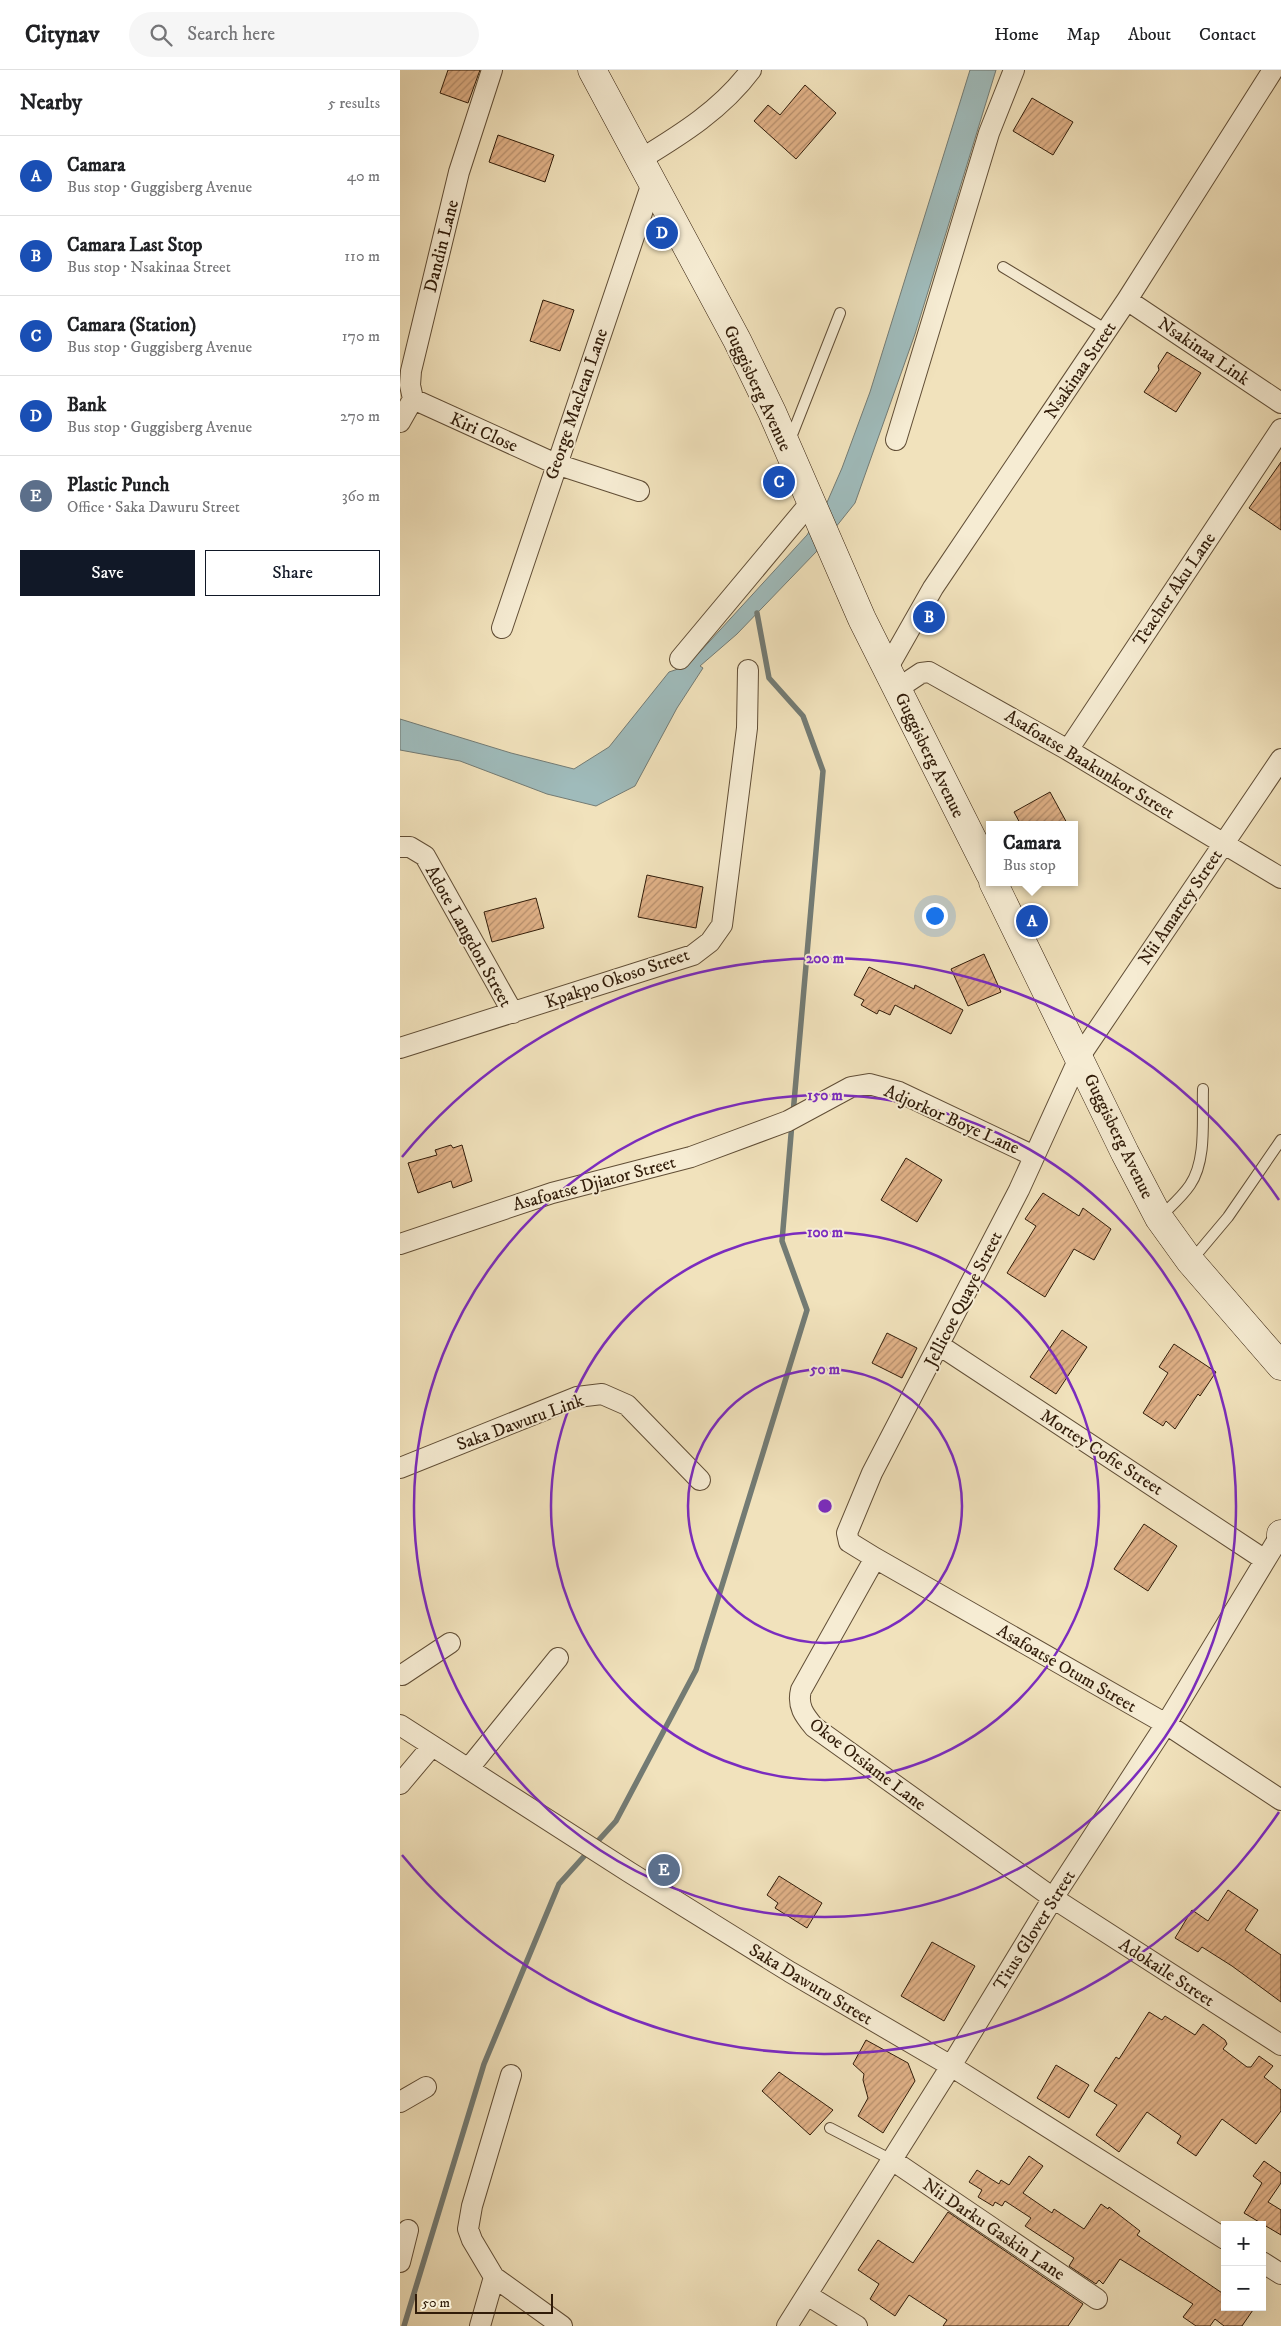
<!DOCTYPE html>
<meta charset="utf-8">
<style>
:root{--surface:#fff;--page:#f6f6f6;--text:#202124;--muted:#757577;--line:#e0e0e0;--accent:#111827}
body{margin:0;font-family:"IM FELL DW Pica",serif;background:var(--page);color:var(--text)}
.controls{position:absolute;right:15px;bottom:15px;display:grid;overflow:hidden;border-radius:0px;box-shadow:0 5px 20px #0002}
.controls button{width:45px;height:45px;display:grid;place-items:center;padding:0;border:0;border-bottom:1px solid var(--line);background:var(--surface);color:var(--text);font:25px sans-serif}
.scale{position:absolute;left:15px;bottom:12px;width:138px;box-sizing:border-box;padding-left:5px;border:2px solid #311c09;border-top:0;font-size:14px;line-height:18px;white-space:nowrap;color:#311c09;-webkit-text-stroke:4px #f6ecd3;paint-order:stroke}
.you{position:absolute;left:534px;top:845px;width:18px;height:18px;margin:-12px;border:4px solid #fff;border-radius:50%;background:#1a73e8;box-shadow:0 0 0 8px #1a73e833}
.badge{display:grid;place-items:center;width:32px;height:32px;border-radius:50%;background:var(--accent);color:#fff;font-size:16px;font-weight:700}
.pin{position:absolute;translate:-50% -50%;border:2px solid #fff;box-shadow:0 1px 5px #0006}
.popup{position:absolute;left:586px;top:751px;width:92px;height:65px;box-sizing:border-box;display:grid;place-content:center;border-radius:0px;background:var(--surface);filter:drop-shadow(0 1px 4px #0005);font-size:16px;white-space:nowrap;color:var(--muted)}
.popup b{font-size:19px;color:var(--text)}
.popup::after{content:'';position:absolute;left:50%;top:100%;margin-left:-10px;border:10px solid transparent;border-top-color:var(--surface)}
.list{margin:0;padding:0;list-style:none}
h2{display:flex;justify-content:space-between;align-items:center;height:65px;margin:0;padding:0 20px;font-size:21px}
h2 small{font-size:16px;font-weight:400;color:var(--muted)}
.list li{display:grid;grid-template-columns:32px 1fr auto;gap:15px;align-items:center;box-sizing:border-box;height:80px;padding:0 20px;border-top:1px solid var(--line)}
.list b{display:block;font-size:19px;white-space:nowrap}
.list p{margin:0;font-size:16px;white-space:nowrap;color:var(--muted)}
.list em{font-size:16px;font-style:normal;color:var(--muted)}
.actions{display:flex;gap:10px;padding:15px 20px}
.actions a{flex:1;padding:11px 0;border:1px solid var(--accent);border-radius:0px;text-align:center;font-size:18px;color:var(--accent)}
.actions .main{background:var(--accent);color:#fff}
.icon{flex:none;width:28px;height:28px;fill:none;stroke:currentColor;stroke-width:2;stroke-linecap:round;stroke-linejoin:round}
.map{position:relative;flex:none;width:881px;height:2256px;overflow:hidden}
header{display:flex;align-items:center;gap:30px;box-sizing:border-box;height:70px;padding:0 25px;background:var(--surface);border-bottom:1px solid var(--line)}
header strong{font-size:24px}
nav{display:flex;gap:28px;margin-inline-start:auto;font-size:18px}
.search{width:350px;height:45px;background:var(--page);display:flex;align-items:center;gap:12px;box-sizing:border-box;padding:0 18px;border-radius:28px;color:var(--muted);font-size:19px}
main{display:flex}
aside{flex:1;background:var(--surface)}
.map>svg:first-child{display:block}
.water{fill:#9fbbbb;stroke:#737b74}
.lines{fill:none;stroke-linecap:round;stroke-linejoin:round}
.stream{stroke:#737b74;stroke-width:5.5}
.building{fill:url(#building-hatch);stroke:#311c09}
.service-casing{stroke:#614e36;stroke-width:12}
.minor-casing{stroke:#614e36;stroke-width:22}
.secondary-casing{stroke:#311c09;stroke-width:29}
.service{stroke:#f6ecd3;stroke-width:10}
.minor{stroke:#f6ecd3;stroke-width:20}
.secondary{stroke:#f6ecd3;stroke-width:28}
.ring{fill:none;stroke:#7b2cbf;stroke-width:2.5}
.labels{text-anchor:middle;stroke-width:4;stroke-linejoin:round;paint-order:stroke}
.street-label{font-size:18px;fill:#311c09;stroke:#f6ecd3}
.centre{fill:#7b2cbf;stroke:#f6ecd3;stroke-width:2.5}
.ring-label{font-size:15px;text-anchor:middle;font-weight:bold;fill:#7b2cbf;stroke:#f6ecd3;stroke-width:4;stroke-linejoin:round;paint-order:stroke}
</style>
<header>
<strong>Citynav</strong>
<div class="search"><svg class="icon" aria-label="search" viewBox="0 0 24 24"><circle cx="10" cy="10" r="6"/><path d="M15 15l6 6"/></svg>Search here</div>
<nav><a>Home</a><a>Map</a><a>About</a><a>Contact</a></nav>
</header>
<main>
<aside>
<h2>Nearby<small>5 results</small></h2>
<ul class="list">
<li><span class="badge" style="background:#1a4fb4">A</span><div><b>Camara</b><p>Bus stop · Guggisberg Avenue</p></div><em>40 m</em></li>
<li><span class="badge" style="background:#1a4fb4">B</span><div><b>Camara Last Stop</b><p>Bus stop · Nsakinaa Street</p></div><em>110 m</em></li>
<li><span class="badge" style="background:#1a4fb4">C</span><div><b>Camara (Station)</b><p>Bus stop · Guggisberg Avenue</p></div><em>170 m</em></li>
<li><span class="badge" style="background:#1a4fb4">D</span><div><b>Bank</b><p>Bus stop · Guggisberg Avenue</p></div><em>270 m</em></li>
<li><span class="badge" style="background:#5c6f8a">E</span><div><b>Plastic Punch</b><p>Office · Saka Dawuru Street</p></div><em>360 m</em></li>
</ul>
<div class="actions"><a class="main">Save</a><a>Share</a></div>
</aside>
<div class="map">
<svg width="881" height="2256" viewBox="0 0 881 2256">
<defs>
<pattern id="building-hatch" width="6" height="6" patternUnits="userSpaceOnUse" patternTransform="scale(1.25)"><rect width="6" height="6" fill="#e0b187"/><path d="M-1 1l2-2M0 6l6-6M5 7l2-2" fill="none" stroke="#b68f6d"/></pattern>
</defs>
<rect width="100%" height="100%" fill="#f1e2bc"/>
<filter id="stains"><feTurbulence type="fractalNoise" baseFrequency=".004" numOctaves="4"/><feColorMatrix values="0 0 0 0 .2 0 0 0 0 .09 0 0 0 0 .02 0 0 0 .5 -.17"/></filter>
<radialGradient id="worn" r=".72"><stop offset=".6" stop-color="#630" stop-opacity="0"/><stop offset="1" stop-color="#630" stop-opacity=".3"/></radialGradient>
<path class="water" d="M 570,0 L 596,0 L 515,264 L 455,433 L 416,482 L 337,564 L 300,596 L 303,598 L 277,638 L 235,716 L 196,736 L 147,724 L 60,691 L 0,680 L 0,649 L 111,683 L 174,699 L 209,677 L 269,602 L 287,596 L 407,465 L 425,437 L 442,398 L 470,322 Z"/>
<g class="lines">
<path class="stream" d="M 357,543 L 369,608 L 403,646 L 423,701 L 393,1044
M 4,2256 L 84,1994 L 159,1814 L 216,1751 L 296,1600 L 407,1240 L 382,1171 L 392,1053"/>
</g>
<path class="building" d="M 48,0 L 80,0 L 68,33 L 40,23 Z
M 405,15 L 436,43 L 396,89 L 354,51 L 368,35 L 380,45 Z
M 632,28 L 673,52 L 653,85 L 613,61 Z
M 98,65 L 154,85 L 145,112 L 89,92 Z
M 143,230 L 174,240 L 160,281 L 130,271 Z
M 767,282 L 801,303 L 776,342 L 744,322 L 759,300 L 758,296 Z
M 881,392 L 881,460 L 849,438 Z
M 650,722 L 668,755 L 621,755 L 614,742 Z
M 247,805 L 303,817 L 296,858 L 238,847 Z
M 136,828 L 144,858 L 92,872 L 84,842 Z
M 584,884 L 601,922 L 568,936 L 551,899 Z
M 469,897 L 514,919 L 515,915 L 563,940 L 551,964 L 495,935 L 490,945 L 479,940 L 477,944 L 461,935 L 464,930 L 454,925 Z
M 51,1075 L 53,1078 L 62,1075 L 72,1111 L 53,1118 L 51,1111 L 18,1123 L 8,1093 L 37,1085 L 35,1080 Z
M 506,1088 L 542,1110 L 517,1152 L 481,1130 Z
M 643,1123 L 679,1146 L 683,1138 L 711,1159 L 694,1190 L 674,1179 L 645,1227 L 607,1203 L 636,1156 L 625,1149 Z
M 662,1260 L 687,1277 L 656,1324 L 630,1307 Z
M 487,1263 L 517,1278 L 502,1308 L 472,1293 Z
M 774,1274 L 816,1302 L 800,1326 L 798,1324 L 775,1359 L 766,1351 L 763,1356 L 743,1343 L 768,1303 L 759,1297 Z
M 744,1454 L 777,1476 L 748,1521 L 714,1499 Z
M 379,1806 L 422,1833 L 407,1858 L 375,1838 L 378,1833 L 367,1825 Z
M 828,1820 L 858,1840 L 845,1860 L 881,1885 L 881,1932 L 832,1896 L 802,1877 L 798,1882 L 775,1868 L 792,1840 L 808,1851 Z
M 532,1872 L 575,1896 L 544,1951 L 501,1926 Z
M 749,1942 L 762,1950 L 765,1946 L 795,1965 L 803,1954 L 825,1970 L 827,1974 L 823,1979 L 847,1997 L 851,1997 L 859,1986 L 873,1996 L 864,2007 L 881,2020 L 881,2041 L 856,2074 L 822,2049 L 796,2086 L 777,2073 L 781,2066 L 747,2042 L 719,2082 L 696,2065 L 717,2035 L 694,2021 L 716,1987 L 719,1989 Z
M 466,1970 L 508,1993 L 515,2011 L 483,2063 L 458,2046 L 468,2028 L 463,2010 L 464,2004 L 453,1994 Z
M 656,1995 L 689,2015 L 669,2048 L 637,2028 Z
M 379,2002 L 433,2040 L 410,2065 L 362,2021 Z
M 629,2086 L 643,2096 L 623,2123 L 652,2143 L 654,2139 L 684,2159 L 701,2134 L 708,2139 L 709,2137 L 740,2161 L 737,2165 L 825,2225 L 825,2237 L 855,2237 L 842,2256 L 824,2256 L 815,2249 L 810,2256 L 796,2256 L 783,2247 L 793,2234 L 720,2189 L 703,2214 L 699,2210 L 696,2214 L 669,2196 L 674,2188 L 625,2156 L 631,2148 L 605,2131 L 602,2136 L 595,2132 L 593,2136 L 578,2127 L 582,2120 L 569,2112 L 577,2100 L 599,2114 L 601,2110 L 609,2115 Z
M 864,2091 L 881,2103 L 881,2113 L 868,2132 L 881,2140 L 881,2165 L 844,2143 L 862,2113 L 853,2106 Z
M 548,2142 L 683,2234 L 668,2256 L 543,2256 L 547,2250 L 509,2225 L 495,2246 L 470,2229 L 479,2214 L 458,2200 L 478,2170 L 513,2193 Z"/>
<g class="lines">
<defs>
<path id="service" d="M 603,197 L 707,260
M 390,370 L 440,243
M 760,1147 C 770,1137 782,1127 790,1115 C 807,1090 802,1049 803,1019
M 791,1191 L 828,1147 L 881,1070
M 430,2058 L 492,2090"/>
<path id="minor" d="M 241,89 C 282,64 322,39 351,0
M 727,230 L 881,333
M 13,329 L 156,394 L 239,421
M 0,352 L 13,329 L 10,315 L 11,301 L 59,102 L 92,0
M 496,370 L 589,63 L 614,0
M 102,558 L 253,110
M 280,589 L 411,432
M 487,599 L 533,518 L 727,230 L 873,0
M 497,619 L 521,603 L 529,602 L 668,680 L 881,808
M 668,680 L 881,359
M 881,689 L 680,986 L 619,1120 L 472,1403 L 447,1463 L 449,1472 L 475,1488 L 766,1654 L 881,1730
M 0,777 L 10,777 L 25,786 L 113,943
M 0,978 L 293,885 L 310,872 L 322,855 L 347,658 L 348,600
M 0,1174 L 152,1123 L 291,1087 L 388,1051 L 451,1017 L 469,1014 L 499,1022 L 634,1086
M 539,1275 L 865,1490
M 0,1398 L 177,1327 L 202,1324 L 227,1335 L 300,1410
M 475,1488 L 401,1620 C 397,1636 404,1645 414,1657 L 653,1828 L 881,1975
M 2,1605 L 50,1573
M 0,1655 L 229,1802 L 390,1902 L 551,1996 L 825,2169
M 69,1698 L 158,1588
M 0,1714 L 32,1676
M 111,2005 L 72,2136 L 68,2159 L 72,2170 L 94,2207 L 162,2256
M 0,2032 L 26,2017
M 492,2090 L 697,2229
M 0,2192 L 8,2160
M 862,2192 L 881,2204
M 407,2225 L 457,2256
M 80,2256 L 94,2207
M 387,2256 L 551,1996 L 653,1828 L 766,1654 L 880,1466"/>
<path id="secondary" d="M 192,0 L 337,270 L 372,342 L 462,549 L 590,804
M 593,812 L 725,1083 L 759,1148 L 790,1191 L 881,1296
M 881,1464 L 881,1467"/>
</defs>
<use href="#service" class="service-casing"/>
<use href="#minor" class="minor-casing"/>
<use href="#secondary" class="secondary-casing"/>
<use href="#service" class="service"/>
<use href="#minor" class="minor"/>
<use href="#secondary" class="secondary"/>
</g>
<g class="ring">
<circle cx="425" cy="1436" r="137"/>
<circle cx="425" cy="1436" r="274"/>
<circle cx="425" cy="1436" r="411"/>
<path d="M879 1742A548 548 0 0 1 2 1785M2 1087A548 548 0 0 1 879 1130"/>
</g>
<g class="labels">
<g class="street-label">
<text transform="translate(41 176) rotate(-76)" y="6">Dandin Lane</text>
<text transform="translate(804 281) rotate(34)" y="6">Nsakinaa Link</text>
<text transform="translate(680 300) rotate(-56)" y="6">Nsakinaa Street</text>
<text transform="translate(358 318) rotate(65)" y="6">Guggisberg Avenue</text>
<text transform="translate(176 334) rotate(-71)" y="6">George Maclean Lane</text>
<text transform="translate(84 362) rotate(24)" y="6">Kiri Close</text>
<text transform="translate(774 519) rotate(-56)" y="6">Teacher Aku Lane</text>
<text transform="translate(530 685) rotate(64)" y="6">Guggisberg Avenue</text>
<text transform="translate(690 694) rotate(31)" y="6">Asafoatse Baakunkor Street</text>
<text transform="translate(780 837) rotate(-56)" y="6">Nii Amartey Street</text>
<text transform="translate(69 866) rotate(61)" y="6">Adote Langdon Street</text>
<text transform="translate(217 908) rotate(-19)" y="6">Kpakpo Okoso Street</text>
<text transform="translate(552 1049) rotate(24)" y="6">Adjorkor Boye Lane</text>
<text transform="translate(719 1066) rotate(64)" y="6">Guggisberg Avenue</text>
<text transform="translate(194 1113) rotate(-15)" y="6">Asafoatse Djiator Street</text>
<text transform="translate(563 1229) rotate(-63)" y="6">Jellicoe Quaye Street</text>
<text transform="translate(120 1352) rotate(-20)" y="6">Saka Dawuru Link</text>
<text transform="translate(702 1382) rotate(33)" y="6">Mortey Cofie Street</text>
<text transform="translate(667 1598) rotate(30)" y="6">Asafoatse Otum Street</text>
<text transform="translate(468 1694) rotate(37)" y="6">Okoe Otsiame Lane</text>
<text transform="translate(634 1860) rotate(-58)" y="6">Titus Glover Street</text>
<text transform="translate(767 1902) rotate(33)" y="6">Adokaile Street</text>
<text transform="translate(411 1914) rotate(31)" y="6">Saka Dawuru Street</text>
<text transform="translate(594 2159) rotate(34)" y="6">Nii Darku Gaskin Lane</text>
</g>
</g>
<circle cx="425" cy="1436" r="8" class="centre"/>
<g class="ring-label">
<text x="425" y="893">200 m</text>
<text x="425" y="1030">150 m</text>
<text x="425" y="1167">100 m</text>
<text x="425" y="1304">50 m</text>
</g>
<rect width="100%" height="100%" filter="url(#stains)"/>
<rect width="100%" height="100%" fill="url(#worn)"/>
</svg>
<div class="controls">
<button>+</button>
<button>−</button>
</div>
<div class="scale">50 m</div>
<div class="you"></div>
<div class="pin badge" style="left:632px;top:851px;background:#1a4fb4">A</div>
<div class="popup"><b>Camara</b>Bus stop</div>
<div class="pin badge" style="left:529px;top:547px;background:#1a4fb4">B</div>
<div class="pin badge" style="left:379px;top:412px;background:#1a4fb4">C</div>
<div class="pin badge" style="left:262px;top:163px;background:#1a4fb4">D</div>
<div class="pin badge" style="left:264px;top:1800px;background:#5c6f8a">E</div>
</div>
</main>
